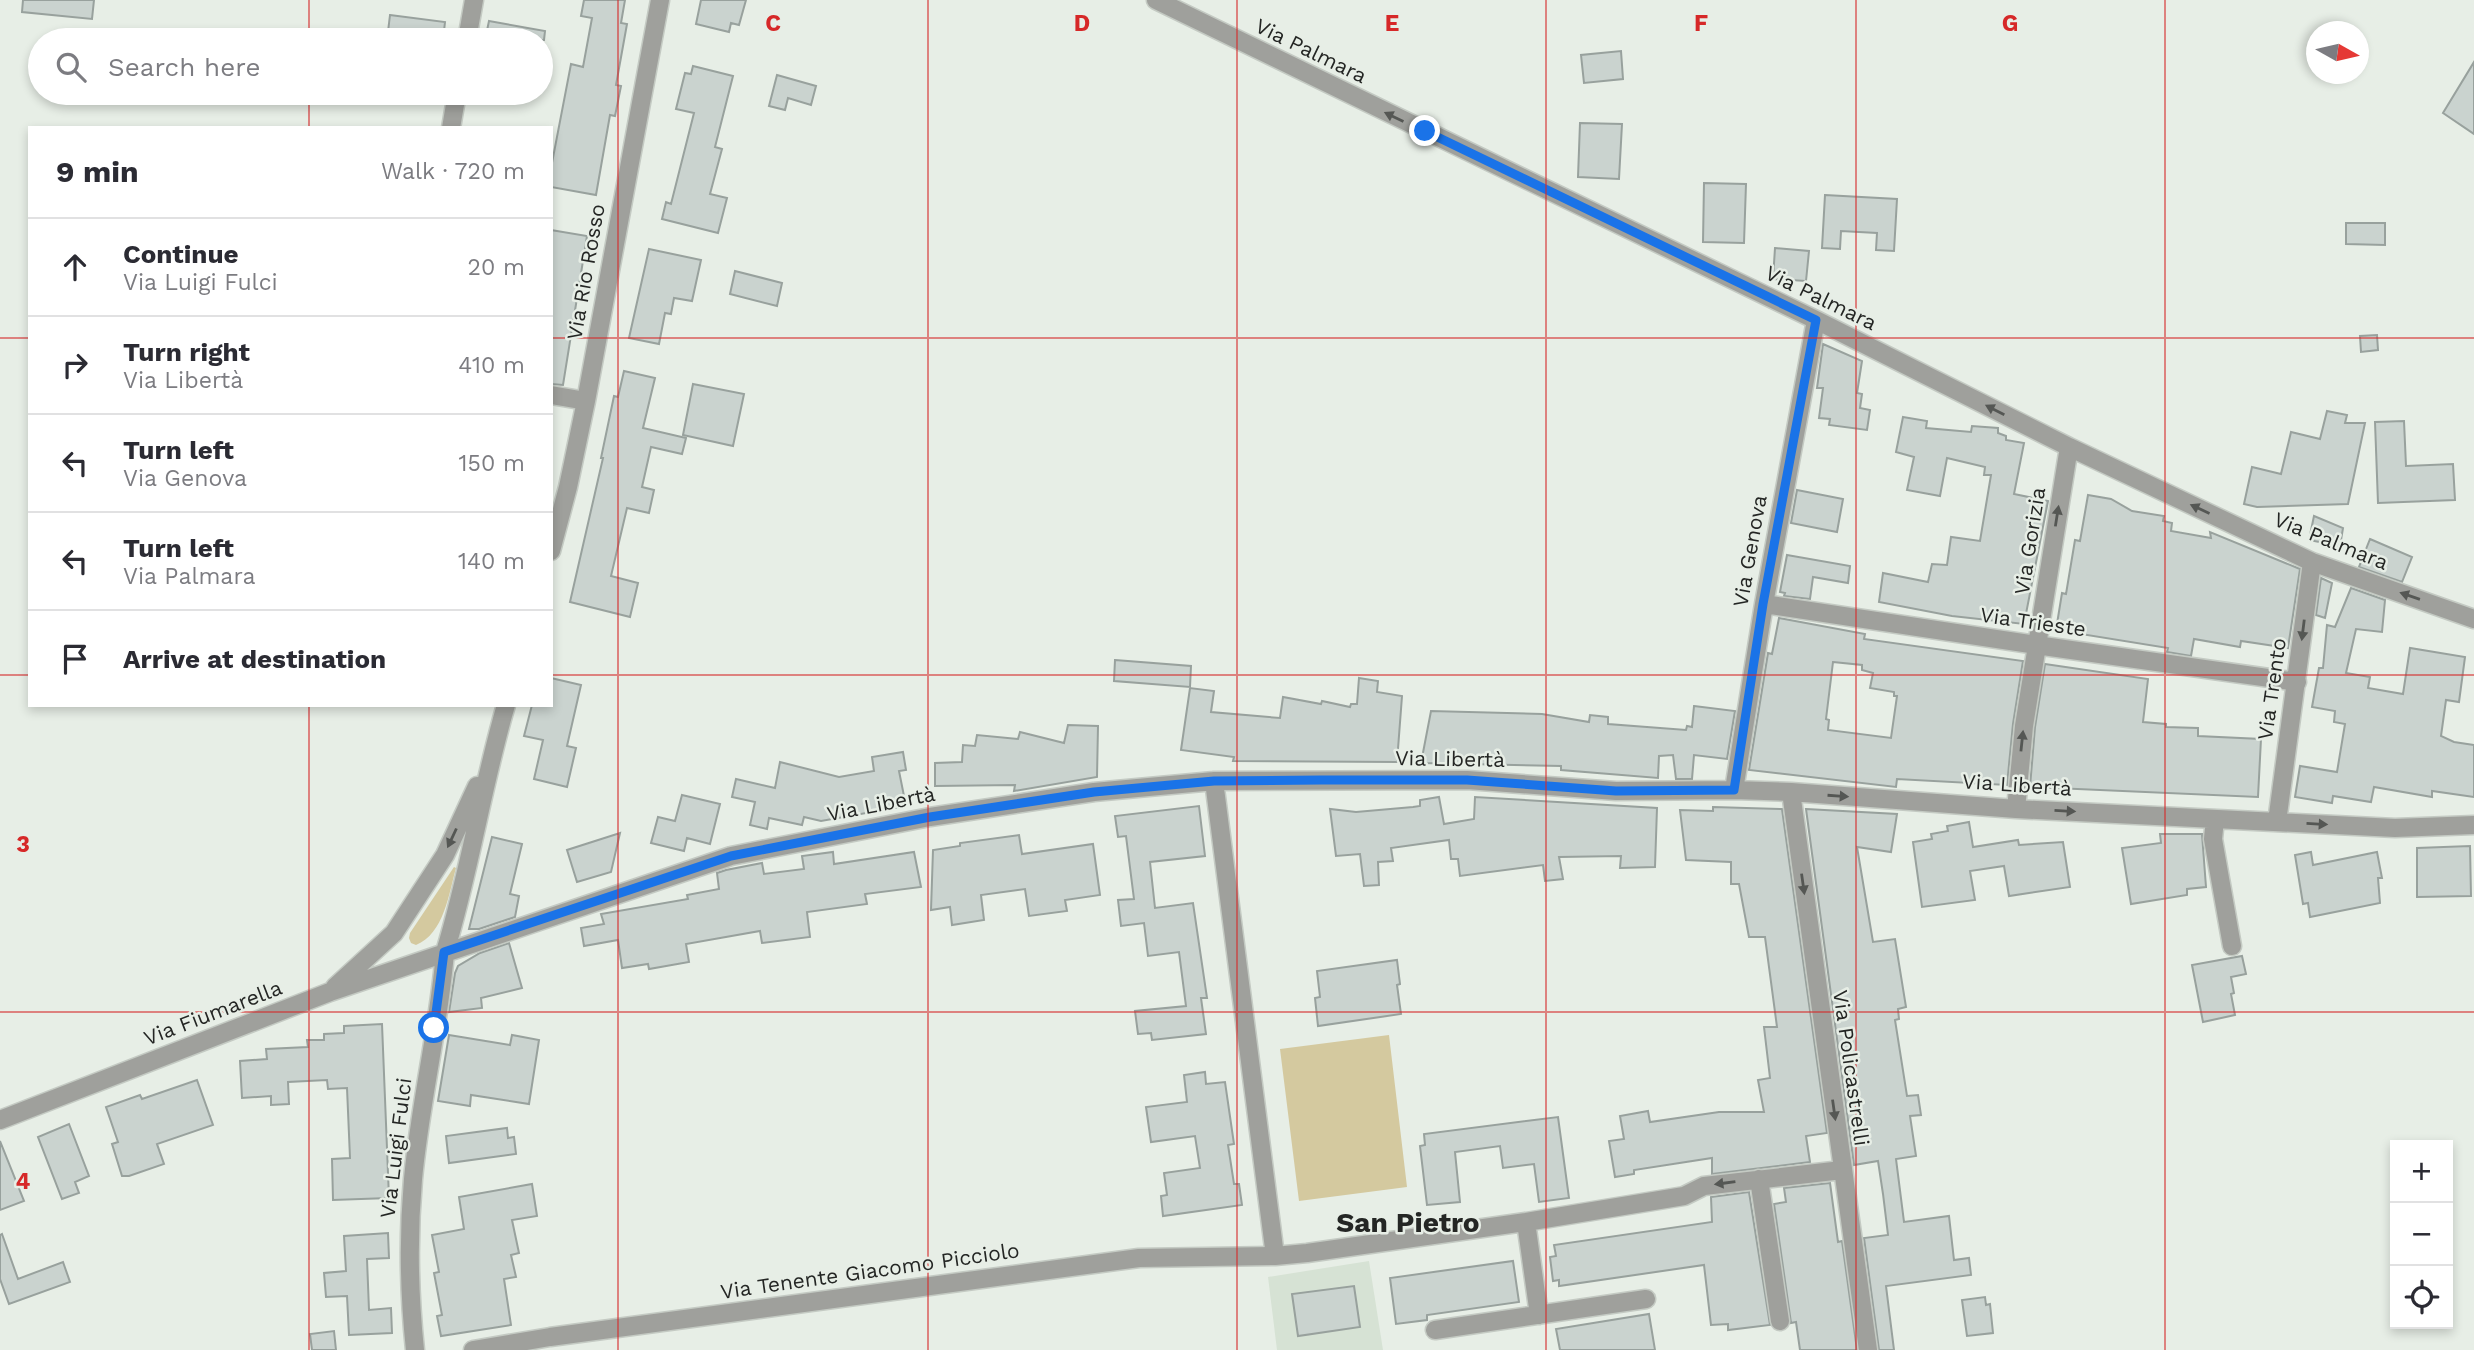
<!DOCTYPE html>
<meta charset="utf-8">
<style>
:root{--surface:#fff;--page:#f2f2f3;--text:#2b2b33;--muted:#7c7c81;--line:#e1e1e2}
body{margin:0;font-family:"Work Sans",sans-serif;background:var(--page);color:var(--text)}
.controls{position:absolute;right:21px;bottom:21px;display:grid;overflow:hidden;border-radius:0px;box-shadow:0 4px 10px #0003}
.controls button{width:63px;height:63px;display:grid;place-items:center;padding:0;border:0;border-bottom:2px solid var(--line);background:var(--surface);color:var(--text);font:35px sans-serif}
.compass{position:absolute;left:2306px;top:21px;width:63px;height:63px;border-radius:50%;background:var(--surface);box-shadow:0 4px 10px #0003;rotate:98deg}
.stop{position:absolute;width:21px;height:21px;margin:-16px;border:5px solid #1a73e8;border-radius:50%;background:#fff}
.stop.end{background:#1a73e8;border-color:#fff;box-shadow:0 2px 7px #0008}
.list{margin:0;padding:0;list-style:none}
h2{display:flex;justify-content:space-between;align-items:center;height:91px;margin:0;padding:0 28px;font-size:30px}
h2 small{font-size:23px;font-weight:400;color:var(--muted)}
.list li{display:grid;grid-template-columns:46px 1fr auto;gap:21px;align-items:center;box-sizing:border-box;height:98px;padding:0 28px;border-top:2px solid var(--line)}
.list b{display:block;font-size:26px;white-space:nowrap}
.list p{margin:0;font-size:23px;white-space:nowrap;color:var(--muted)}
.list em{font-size:23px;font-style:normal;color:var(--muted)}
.icon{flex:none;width:38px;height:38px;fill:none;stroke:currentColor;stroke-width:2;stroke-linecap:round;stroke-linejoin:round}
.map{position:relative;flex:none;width:2474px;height:1350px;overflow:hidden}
.search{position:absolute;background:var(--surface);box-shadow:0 4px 10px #0003;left:28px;top:28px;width:525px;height:77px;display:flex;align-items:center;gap:18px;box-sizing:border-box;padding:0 24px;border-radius:38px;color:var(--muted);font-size:26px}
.panel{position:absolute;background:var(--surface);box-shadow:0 4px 10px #0003;left:28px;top:126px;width:525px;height:581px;border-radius:0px}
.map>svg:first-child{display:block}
.built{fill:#d6e2d4}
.green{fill:#d4c99f}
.building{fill:#cad3cf;stroke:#98a19d;stroke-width:2;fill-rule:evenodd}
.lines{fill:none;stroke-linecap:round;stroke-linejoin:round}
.minor-casing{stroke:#c4cac3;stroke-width:21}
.minor{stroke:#9fa09c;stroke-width:18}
.oneway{fill:#555754}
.route{stroke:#1a73e8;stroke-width:9}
.grid{fill:none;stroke:#d62828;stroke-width:2;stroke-opacity:0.55}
.labels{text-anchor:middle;stroke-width:5;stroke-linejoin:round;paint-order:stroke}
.street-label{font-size:21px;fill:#242624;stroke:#e7eee6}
.district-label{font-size:28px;font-weight:bold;fill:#242624;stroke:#e7eee6}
.grid-label{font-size:23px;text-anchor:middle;font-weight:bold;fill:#d62828;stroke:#e7eee6;stroke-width:5;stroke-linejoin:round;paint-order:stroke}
</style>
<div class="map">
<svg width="2474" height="1350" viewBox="0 0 2474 1350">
<rect width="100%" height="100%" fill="#e7eee6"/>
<path class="built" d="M 1369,1261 L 1383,1350 L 1277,1350 L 1268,1277 Z"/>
<path class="green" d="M 454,867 L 456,868 C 449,893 444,934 416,945 L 411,943 L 409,938 L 410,933 Z
M 1389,1035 L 1407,1187 L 1299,1201 L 1280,1049 Z"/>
<path class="building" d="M 23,0 L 94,0 L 92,19 L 22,12 Z
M 584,0 L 625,0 L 621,23 L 627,24 L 616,85 L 621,86 L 615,116 L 610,115 L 596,195 L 551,187 L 551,168 L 571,64 L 583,67 L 592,18 L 581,16 Z
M 701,0 L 746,0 L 739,25 L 731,23 L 729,32 L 696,24 Z
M 390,15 L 445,22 L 443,40 L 387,40 Z
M 489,21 L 545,31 L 544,40 L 485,40 Z
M 1621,51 L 1623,79 L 1584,83 L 1581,55 Z
M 2474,62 L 2474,134 L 2443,113 Z
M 693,66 L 733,76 L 715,147 L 722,149 L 710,194 L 727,198 L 718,233 L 662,219 L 666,202 L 671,204 L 694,113 L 676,109 L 685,73 L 691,74 Z
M 777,75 L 816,86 L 811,105 L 788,98 L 785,110 L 769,106 Z
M 1580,123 L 1622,124 L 1619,179 L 1578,177 Z
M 1704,183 L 1746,184 L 1744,243 L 1703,242 Z
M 1825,195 L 1897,199 L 1894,251 L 1876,250 L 1877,233 L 1841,231 L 1840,249 L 1822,248 Z
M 2346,223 L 2385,223 L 2385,245 L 2346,244 Z
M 551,230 L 587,236 L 563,385 L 551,384 Z
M 1775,248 L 1809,251 L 1806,281 L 1773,279 Z
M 649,249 L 701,260 L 692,301 L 674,298 L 671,314 L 665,313 L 659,344 L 629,338 Z
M 735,271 L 782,283 L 777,306 L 730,294 Z
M 2377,335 L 2378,350 L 2361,352 L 2360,336 Z
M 1823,344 L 1862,361 L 1857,393 L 1862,394 L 1860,408 L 1870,410 L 1867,430 L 1829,425 L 1830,419 L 1819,418 L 1823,388 L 1817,388 Z
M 624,371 L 655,378 L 643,428 L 686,438 L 682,454 L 651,447 L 642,487 L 654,490 L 649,513 L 627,508 L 611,576 L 638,583 L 630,617 L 570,602 L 603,458 L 601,458 L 614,396 L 618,397 Z
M 693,384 L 744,394 L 733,446 L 683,435 Z
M 2327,411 L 2347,415 L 2345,423 L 2365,423 L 2348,504 L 2257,507 L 2244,504 L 2252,467 L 2281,474 L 2291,432 L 2320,439 Z
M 1903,417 L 1927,421 L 1926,428 L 1971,432 L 1972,426 L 1998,428 L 1998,433 L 2006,436 L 2006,440 L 2024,443 L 2014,494 L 2048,501 L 2024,624 L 1952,616 L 1879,602 L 1883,573 L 1928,582 L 1932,564 L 1947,565 L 1951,537 L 1980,541 L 1991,475 L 1984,475 L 1985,467 L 1947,458 L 1940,496 L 1907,490 L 1914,457 L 1896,452 Z
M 2404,421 L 2406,466 L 2453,464 L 2455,500 L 2378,503 L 2375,422 Z
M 1797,490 L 1843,499 L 1837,532 L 1791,523 Z
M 2088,495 L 2111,499 L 2132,511 L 2164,516 L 2163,521 L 2172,523 L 2171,531 L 2211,538 L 2210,532 L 2300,569 L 2288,648 L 2241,641 L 2240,647 L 2194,639 L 2191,656 L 2167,652 L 2168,648 L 2056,630 L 2062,593 L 2066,594 L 2075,540 L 2080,541 Z
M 2314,516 L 2343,528 L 2340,546 L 2309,540 Z
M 2370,539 L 2412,557 L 2402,582 L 2359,567 Z
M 1787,555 L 1850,566 L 1848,583 L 1813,577 L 1810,599 L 1784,596 L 1785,593 L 1780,592 Z
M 2321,578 L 2332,583 L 2325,618 L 2316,615 Z
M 2351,588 L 2385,600 L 2382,632 L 2356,629 L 2346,673 L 2370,677 L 2368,688 L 2403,694 L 2410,648 L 2465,657 L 2459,702 L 2446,700 L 2441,736 L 2454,742 L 2474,745 L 2474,797 L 2432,791 L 2432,797 L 2374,787 L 2371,802 L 2333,796 L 2332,803 L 2295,797 L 2300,766 L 2337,772 L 2345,724 L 2334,722 L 2335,711 L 2312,707 L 2319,668 L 2323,668 L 2327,625 L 2335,627 Z
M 1779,618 L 1865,634 L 1864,639 L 2023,661 L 2013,724 L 2007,785 L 1897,779 L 1896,787 L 1749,770 L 1768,653 L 1772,654 ZM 1833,662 L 1862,665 L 1862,670 L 1873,673 L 1870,688 L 1894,692 L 1894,696 L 1897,696 L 1891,738 L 1828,730 L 1829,720 L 1826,719 Z
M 1115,660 L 1191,666 L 1190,687 L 1114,681 Z
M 2045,664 L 2148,679 L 2143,722 L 2166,724 L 2166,727 L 2198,728 L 2198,736 L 2261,739 L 2258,797 L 2030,787 L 2035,727 Z
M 551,678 L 581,685 L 567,746 L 576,748 L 567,787 L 534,779 L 543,740 L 524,736 L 532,705 L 551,705 Z
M 1359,678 L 1378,681 L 1377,692 L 1402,696 L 1397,762 L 1233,761 L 1234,757 L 1181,750 L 1190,688 L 1214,691 L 1211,712 L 1280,718 L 1283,697 L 1321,704 L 1322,701 L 1350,707 L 1351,704 L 1357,704 Z
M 1694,706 L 1735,711 L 1727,759 L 1694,755 L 1692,779 L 1676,779 L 1673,755 L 1659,756 L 1658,778 L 1561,770 L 1561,766 L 1421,763 L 1431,711 L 1542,714 L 1589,722 L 1590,715 L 1608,717 L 1608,724 L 1686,730 L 1687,726 L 1692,727 Z
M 1068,725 L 1098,726 L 1097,777 L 1014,791 L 1015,785 L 935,786 L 935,763 L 962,762 L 963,745 L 975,746 L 977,735 L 1018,739 L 1020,732 L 1064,743 Z
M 903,752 L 906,770 L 899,771 L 906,806 L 821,821 L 804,817 L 802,825 L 769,818 L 767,829 L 750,825 L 755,802 L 732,797 L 736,779 L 775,788 L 780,762 L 839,777 L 874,771 L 872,757 Z
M 682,795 L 720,804 L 710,844 L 687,838 L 684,851 L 651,843 L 658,817 L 675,821 Z
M 1439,797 L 1444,824 L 1474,819 L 1475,797 L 1657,808 L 1655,867 L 1620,868 L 1621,856 L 1559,857 L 1563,879 L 1545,881 L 1543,865 L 1460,876 L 1458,859 L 1451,859 L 1449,840 L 1391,848 L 1393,861 L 1378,862 L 1379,885 L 1364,886 L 1360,854 L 1336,856 L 1330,809 L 1356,812 L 1413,807 L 1420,806 L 1420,800 Z
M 1199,806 L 1205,856 L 1150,862 L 1155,908 L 1193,903 L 1207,998 L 1201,998 L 1206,1034 L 1152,1040 L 1151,1033 L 1138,1034 L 1135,1011 L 1186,1006 L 1179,952 L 1148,956 L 1144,923 L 1121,926 L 1118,900 L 1134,899 L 1126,836 L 1118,837 L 1115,816 Z
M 1713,807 L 1782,809 L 1827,1133 L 1806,1136 L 1810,1162 L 1712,1174 L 1712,1158 L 1634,1170 L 1634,1174 L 1615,1177 L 1609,1141 L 1624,1139 L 1620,1116 L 1648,1111 L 1650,1122 L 1719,1112 L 1764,1112 L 1758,1080 L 1770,1078 L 1764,1027 L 1777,1027 L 1765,937 L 1749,937 L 1739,884 L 1731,884 L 1731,862 L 1686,860 L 1680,810 L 1713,811 Z
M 1806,809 L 1897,814 L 1891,852 L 1857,847 L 1873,942 L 1895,939 L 1906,1007 L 1898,1009 L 1899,1019 L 1895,1020 L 1907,1096 L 1918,1095 L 1921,1115 L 1910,1116 L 1916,1156 L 1896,1159 L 1904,1222 L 1949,1216 L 1954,1260 L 1969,1258 L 1971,1275 L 1886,1286 L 1894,1350 L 1879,1350 L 1864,1238 L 1888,1235 L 1883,1194 L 1878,1161 L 1854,1165 Z
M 1969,822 L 1973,847 L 2018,840 L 2019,845 L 2063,842 L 2070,887 L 2009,896 L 2004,866 L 1970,871 L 1975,900 L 1922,907 L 1913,842 L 1932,839 L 1931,834 L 1948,831 L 1947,826 Z
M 620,833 L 611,872 L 577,882 L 567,850 Z
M 2160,834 L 2202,834 L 2206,887 L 2187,889 L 2187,895 L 2131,904 L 2122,848 L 2161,843 Z
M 1019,835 L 1022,854 L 1093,844 L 1100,895 L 1065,900 L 1067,911 L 1029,916 L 1025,889 L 981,895 L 984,920 L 952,925 L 950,907 L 931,910 L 933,850 L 960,846 L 960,843 Z
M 492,837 L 522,844 L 510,894 L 519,896 L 515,917 L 479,929 L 469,929 Z
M 2470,846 L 2471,896 L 2417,897 L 2417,848 Z
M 833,852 L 834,864 L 914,852 L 921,887 L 865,894 L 867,904 L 807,912 L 810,937 L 762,943 L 760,931 L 686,944 L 689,962 L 649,969 L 648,964 L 622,968 L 618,940 L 584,946 L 581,928 L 604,924 L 601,914 L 688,899 L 687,895 L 719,889 L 717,873 L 726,870 L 762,863 L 764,874 L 804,869 L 802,856 Z
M 2311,852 L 2313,865 L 2377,852 L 2382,878 L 2378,878 L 2380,903 L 2310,917 L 2308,903 L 2303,904 L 2295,855 Z
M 509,943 L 522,988 L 481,998 L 482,1008 L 449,1012 L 455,973 L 458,966 L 480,953 Z
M 2242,956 L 2246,974 L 2231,977 L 2234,993 L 2231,994 L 2235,1015 L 2203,1022 L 2192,965 Z
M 1397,960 L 1400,984 L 1397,985 L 1401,1014 L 1318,1026 L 1315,998 L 1320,997 L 1317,971 Z
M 382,1024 L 389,1198 L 333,1200 L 332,1159 L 350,1158 L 347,1088 L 328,1089 L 327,1080 L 288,1082 L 289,1104 L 271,1105 L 271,1096 L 242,1098 L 240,1061 L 267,1059 L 266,1049 L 308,1047 L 307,1040 L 324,1040 L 324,1034 L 344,1033 L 344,1026 Z
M 449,1035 L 510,1045 L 512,1035 L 539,1040 L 529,1104 L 471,1095 L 470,1106 L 438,1101 Z
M 1205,1072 L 1206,1084 L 1225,1082 L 1234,1144 L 1228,1145 L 1234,1184 L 1239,1184 L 1242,1205 L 1163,1216 L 1161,1196 L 1167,1195 L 1164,1173 L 1200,1168 L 1195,1136 L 1151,1142 L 1146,1107 L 1187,1102 L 1184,1075 Z
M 197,1080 L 213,1125 L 157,1144 L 164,1164 L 129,1176 L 122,1176 L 112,1144 L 118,1142 L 106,1107 L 140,1095 L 142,1099 Z
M 1558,1117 L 1569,1198 L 1539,1202 L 1534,1164 L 1503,1168 L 1500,1146 L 1455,1152 L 1460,1202 L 1427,1205 L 1420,1146 L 1425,1145 L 1424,1134 Z
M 69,1124 L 89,1176 L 75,1182 L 79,1193 L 62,1199 L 38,1137 Z
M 507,1128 L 508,1138 L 514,1137 L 516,1154 L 449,1163 L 446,1136 Z
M 0,1141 L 24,1201 L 0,1210 Z
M 1830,1183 L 1838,1242 L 1842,1241 L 1857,1350 L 1800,1350 L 1796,1322 L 1791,1323 L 1774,1204 L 1786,1202 L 1784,1188 Z
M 532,1184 L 537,1216 L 512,1220 L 519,1253 L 511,1255 L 516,1277 L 504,1279 L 511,1325 L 441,1336 L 437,1316 L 442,1315 L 434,1273 L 439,1272 L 432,1235 L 464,1229 L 459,1197 Z
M 1749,1192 L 1770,1325 L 1728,1330 L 1728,1324 L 1711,1325 L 1704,1265 L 1559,1286 L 1559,1280 L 1553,1281 L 1550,1257 L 1556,1256 L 1554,1245 L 1712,1222 L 1711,1197 Z
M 388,1233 L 389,1258 L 367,1259 L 369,1310 L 391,1308 L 392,1333 L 349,1335 L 347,1296 L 326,1297 L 324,1273 L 346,1271 L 344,1236 Z
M 2,1234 L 18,1279 L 63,1262 L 70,1282 L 9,1304 L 0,1279 L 0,1235 Z
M 1513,1261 L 1519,1302 L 1427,1315 L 1427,1320 L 1396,1324 L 1390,1278 Z
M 1354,1286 L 1360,1327 L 1298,1336 L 1292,1294 Z
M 1985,1297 L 1986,1305 L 1990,1304 L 1993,1333 L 1967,1336 L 1962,1300 Z
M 1649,1314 L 1655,1350 L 1560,1350 L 1556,1329 Z
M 334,1331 L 336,1350 L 312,1350 L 310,1334 Z"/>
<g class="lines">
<defs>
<path id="minor" d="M 1156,0 L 1816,320 L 2069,447 L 2312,562 L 2474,619
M 467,40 L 474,0
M 451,128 L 457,93
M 551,395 L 586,401
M 551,551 L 568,487 L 586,401 L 660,0
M 1764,604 L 2036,645 L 2297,682
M 1214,781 L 1275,1256
M 1734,790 L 1764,604 L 1816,320
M 1791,792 L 1868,1350
M 2016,809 L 2024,726 L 2069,447
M 2215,819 L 2213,839 L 2232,946
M 2277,822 L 2312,562
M 335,987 L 394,933 L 445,855 L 477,786
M 0,1120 L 330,992 L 731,856 L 930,817 L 1094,792 L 1214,781 L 1467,780 L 1616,791 L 1734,790 L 1791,792 L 2016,809 L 2395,828 L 2474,825
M 1759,1179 L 1780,1321
M 1526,1222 L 1539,1315
M 1435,1330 L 1646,1299
M 415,1350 C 409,1293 408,1236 413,1179 C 420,1103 439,1028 445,952 C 470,871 482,786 506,705
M 473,1350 L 550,1337 L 1139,1258 L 1275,1256 L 1307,1253 L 1526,1222 L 1684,1196 L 1704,1186 L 1842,1170"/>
</defs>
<use href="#minor" class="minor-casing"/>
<use href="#minor" class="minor"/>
</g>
<defs><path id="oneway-solid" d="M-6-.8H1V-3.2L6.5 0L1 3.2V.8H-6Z" transform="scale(1.75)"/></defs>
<g class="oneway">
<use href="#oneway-solid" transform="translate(1394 117) rotate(-154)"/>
<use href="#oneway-solid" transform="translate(1995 410) rotate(-153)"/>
<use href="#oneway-solid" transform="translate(2200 509) rotate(-155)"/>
<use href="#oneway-solid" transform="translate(2057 516) rotate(-81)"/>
<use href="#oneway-solid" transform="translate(2410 596) rotate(-161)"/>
<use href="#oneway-solid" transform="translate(2303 630) rotate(97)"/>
<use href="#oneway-solid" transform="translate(2022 741) rotate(-84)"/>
<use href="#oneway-solid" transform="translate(1838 796) rotate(4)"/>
<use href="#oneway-solid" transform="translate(2065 811) rotate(3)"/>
<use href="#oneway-solid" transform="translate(2317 824) rotate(3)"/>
<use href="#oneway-solid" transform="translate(452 838) rotate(115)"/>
<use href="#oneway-solid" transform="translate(1803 884) rotate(82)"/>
<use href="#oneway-solid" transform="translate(1834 1110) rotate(82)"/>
<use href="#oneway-solid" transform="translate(1725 1183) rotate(172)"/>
</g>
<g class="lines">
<path class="route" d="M 434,1028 L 444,952 L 731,856 L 930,817 L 1094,792 L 1214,781 L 1321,780 L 1467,780 L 1616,791 L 1734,790 L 1763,604 L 1816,320 L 1425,131"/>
</g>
<path class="grid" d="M 309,0 L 309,40M 618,0 L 618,1350M 928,0 L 928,1350M 1237,0 L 1237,1350M 1546,0 L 1546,1350M 1856,0 L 1856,1350M 2165,0 L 2165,1350M 309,93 L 309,128M 0,338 L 30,338M 551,338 L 2474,338M 0,675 L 30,675M 551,675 L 2474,675M 309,705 L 309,1350M 0,1012 L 2474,1012"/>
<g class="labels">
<g class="street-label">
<text transform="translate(1311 51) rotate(26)" y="7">Via Palmara</text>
<text transform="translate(586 272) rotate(-80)" y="7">Via Rio Rosso</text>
<text transform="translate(1821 298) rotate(26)" y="7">Via Palmara</text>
<text transform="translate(2030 541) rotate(-81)" y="7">Via Gorizia</text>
<text transform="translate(2331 541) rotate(22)" y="7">Via Palmara</text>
<text transform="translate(1750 551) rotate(-80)" y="7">Via Genova</text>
<text transform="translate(2033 622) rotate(8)" y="7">Via Trieste</text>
<text transform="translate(2272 689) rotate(-82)" y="7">Via Trento</text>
<text transform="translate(1450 759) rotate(1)" y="7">Via Libertà</text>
<text transform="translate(2017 785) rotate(4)" y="7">Via Libertà</text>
<text transform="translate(881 804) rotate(-11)" y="7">Via Libertà</text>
<text transform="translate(213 1013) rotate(-21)" y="7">Via Fiumarella</text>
<text transform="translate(1851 1068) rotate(82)" y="7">Via Policastrelli</text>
<text transform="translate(396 1148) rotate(-83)" y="7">Via Luigi Fulci</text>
<text transform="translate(870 1271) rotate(-8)" y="7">Via Tenente Giacomo Picciolo</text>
</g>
<g class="district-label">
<text x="1408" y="1232">San Pietro</text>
</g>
</g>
<g class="grid-label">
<text x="773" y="31">C</text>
<text x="1082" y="31">D</text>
<text x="1392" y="31">E</text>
<text x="1701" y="31">F</text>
<text x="2010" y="31">G</text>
<text x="23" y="852">3</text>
<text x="23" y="1189">4</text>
</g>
</svg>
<div class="controls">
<button>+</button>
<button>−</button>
<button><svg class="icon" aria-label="locate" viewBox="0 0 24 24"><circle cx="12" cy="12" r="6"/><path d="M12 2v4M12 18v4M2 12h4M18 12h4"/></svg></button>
</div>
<svg class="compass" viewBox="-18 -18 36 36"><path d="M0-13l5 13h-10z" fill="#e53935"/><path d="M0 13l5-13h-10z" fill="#7c7c81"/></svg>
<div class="stop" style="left:434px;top:1028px"></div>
<div class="stop end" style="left:1425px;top:131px"></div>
<div class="search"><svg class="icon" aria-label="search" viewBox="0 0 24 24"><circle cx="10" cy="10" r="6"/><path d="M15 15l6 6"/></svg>Search here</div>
<section class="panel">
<h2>9 min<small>Walk · 720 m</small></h2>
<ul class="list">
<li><svg class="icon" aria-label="ahead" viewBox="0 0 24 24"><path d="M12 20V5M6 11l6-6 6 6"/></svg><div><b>Continue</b><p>Via Luigi Fulci</p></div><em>20 m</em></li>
<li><svg class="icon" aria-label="right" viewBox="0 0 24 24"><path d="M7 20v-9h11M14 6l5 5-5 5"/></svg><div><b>Turn right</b><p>Via Libertà</p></div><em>410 m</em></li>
<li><svg class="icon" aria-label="left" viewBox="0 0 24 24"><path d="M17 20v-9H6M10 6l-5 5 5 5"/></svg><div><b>Turn left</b><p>Via Genova</p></div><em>150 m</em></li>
<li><svg class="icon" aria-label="left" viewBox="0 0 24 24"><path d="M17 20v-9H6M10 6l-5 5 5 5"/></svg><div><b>Turn left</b><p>Via Palmara</p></div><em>140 m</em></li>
<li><svg class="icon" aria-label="arrive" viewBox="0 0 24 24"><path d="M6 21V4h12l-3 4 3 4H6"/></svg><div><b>Arrive at destination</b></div></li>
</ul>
</section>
</div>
